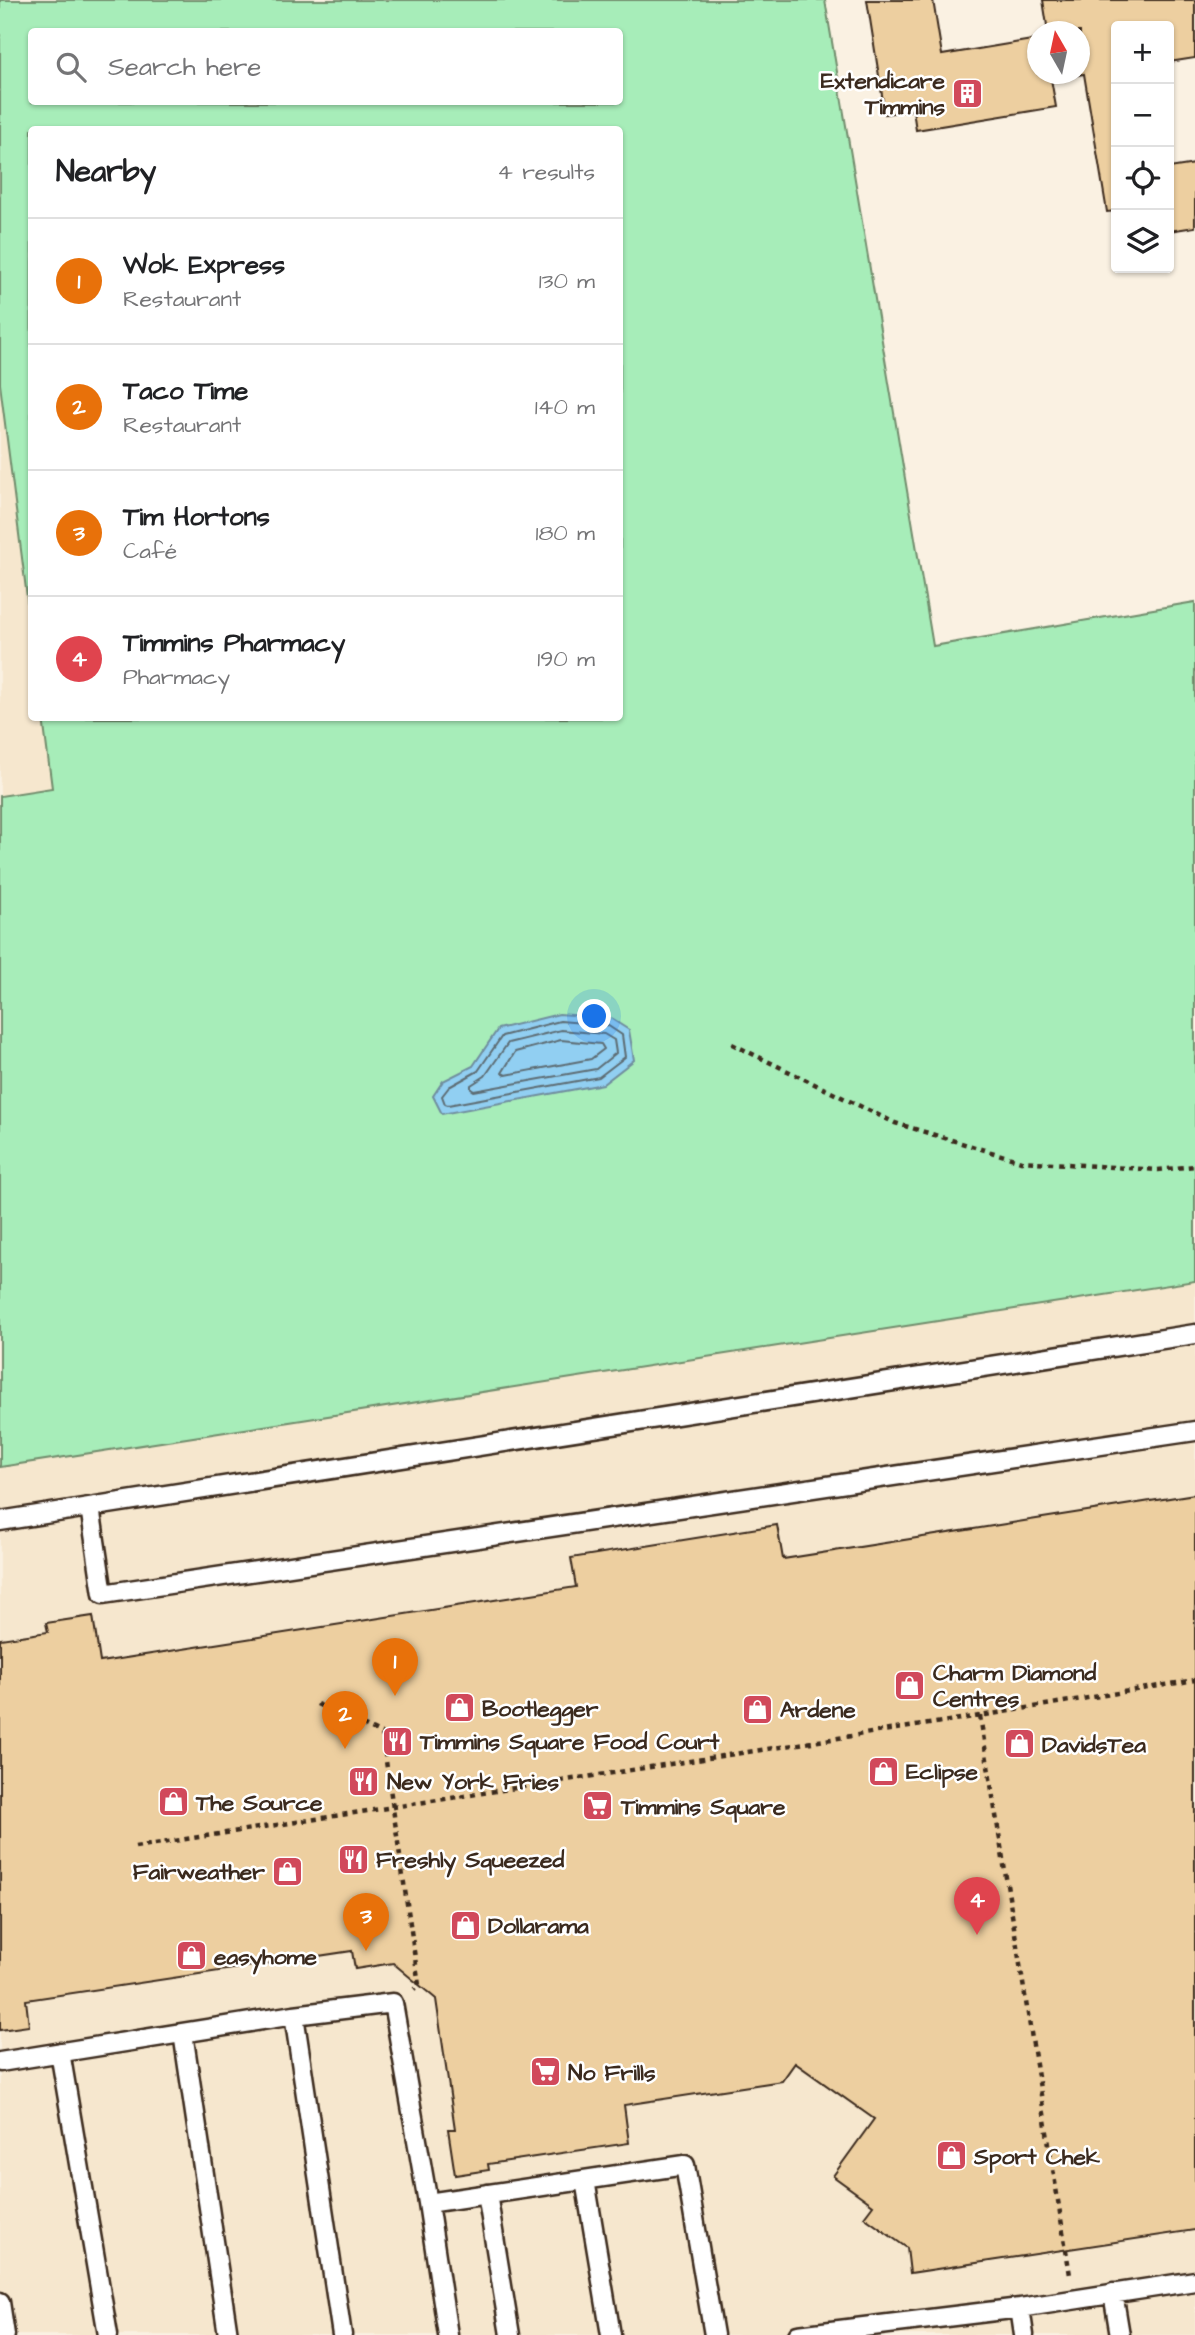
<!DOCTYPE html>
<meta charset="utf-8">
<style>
:root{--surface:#fff;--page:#f6f6f6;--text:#202124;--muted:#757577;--line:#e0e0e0;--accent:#d93025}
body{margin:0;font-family:"Architects Daughter",sans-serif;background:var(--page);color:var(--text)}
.controls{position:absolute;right:21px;top:21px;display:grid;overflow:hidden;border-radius:7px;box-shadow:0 2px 5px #0004}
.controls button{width:63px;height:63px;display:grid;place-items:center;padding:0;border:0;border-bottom:2px solid var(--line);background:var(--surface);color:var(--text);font:35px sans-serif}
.compass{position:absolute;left:1027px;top:21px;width:63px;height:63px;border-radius:50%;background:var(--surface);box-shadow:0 2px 5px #0004;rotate:351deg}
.you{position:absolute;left:595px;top:1017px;width:24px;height:24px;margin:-18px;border:5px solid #fff;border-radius:50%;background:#1a73e8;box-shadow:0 0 0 10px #1a73e833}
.badge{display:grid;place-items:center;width:46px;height:46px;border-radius:50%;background:var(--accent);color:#fff;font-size:23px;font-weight:700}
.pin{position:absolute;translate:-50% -58px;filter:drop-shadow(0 2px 4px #0008)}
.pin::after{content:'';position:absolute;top:37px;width:24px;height:21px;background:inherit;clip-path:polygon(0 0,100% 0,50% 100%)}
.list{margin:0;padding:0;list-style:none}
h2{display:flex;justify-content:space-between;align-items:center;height:91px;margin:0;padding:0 28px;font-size:30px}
h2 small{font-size:23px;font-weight:400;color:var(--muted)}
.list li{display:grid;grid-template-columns:46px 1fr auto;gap:21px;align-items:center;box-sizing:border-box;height:126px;padding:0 28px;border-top:2px solid var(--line)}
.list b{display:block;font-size:26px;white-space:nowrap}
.list p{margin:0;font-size:23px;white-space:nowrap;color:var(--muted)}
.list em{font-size:23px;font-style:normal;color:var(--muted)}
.icon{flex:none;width:38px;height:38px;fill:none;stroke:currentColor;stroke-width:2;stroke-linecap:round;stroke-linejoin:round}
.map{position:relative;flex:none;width:1195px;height:2335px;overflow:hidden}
.search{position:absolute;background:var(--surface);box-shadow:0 2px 5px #0004;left:28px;top:28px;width:595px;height:77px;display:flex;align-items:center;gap:18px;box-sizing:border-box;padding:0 24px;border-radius:7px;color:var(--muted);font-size:26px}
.panel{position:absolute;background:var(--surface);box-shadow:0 2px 5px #0004;left:28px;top:126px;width:595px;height:595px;border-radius:7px}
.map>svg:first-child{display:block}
.built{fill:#f6e7ce}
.green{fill:#a7edb9;stroke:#718c6c;stroke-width:2;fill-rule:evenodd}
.water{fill:#91cff2;stroke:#6f8d9d;stroke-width:2}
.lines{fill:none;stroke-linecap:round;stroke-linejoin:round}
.shore{stroke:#5d6c73;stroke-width:2}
.building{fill:#edcfa0;stroke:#3b2a1e;stroke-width:2}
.service-casing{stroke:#3b2a1e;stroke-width:23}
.path{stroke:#3b2a1e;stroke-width:4.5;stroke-dasharray:5 5;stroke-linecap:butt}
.service{stroke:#fff;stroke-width:18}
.labels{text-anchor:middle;stroke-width:5;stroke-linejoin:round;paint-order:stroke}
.poi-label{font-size:23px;font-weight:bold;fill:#3b2a1e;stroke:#fff;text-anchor:start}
</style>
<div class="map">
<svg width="1195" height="2335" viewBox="0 0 1195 2335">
<rect width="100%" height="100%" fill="#faf1e2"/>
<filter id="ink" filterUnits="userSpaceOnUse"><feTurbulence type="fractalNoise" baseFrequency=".0143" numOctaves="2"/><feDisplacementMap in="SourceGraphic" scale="14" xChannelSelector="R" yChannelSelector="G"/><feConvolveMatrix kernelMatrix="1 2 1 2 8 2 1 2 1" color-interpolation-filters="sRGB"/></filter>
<g filter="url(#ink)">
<path class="built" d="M 0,385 L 31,629 L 32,718 L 43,718 L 52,788 L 0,796 Z
M 1195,1281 L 1195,2335 L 0,2335 L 0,1467 Z"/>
<path class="green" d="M 0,0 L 825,0 L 933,646 L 1195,602 L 1195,1281 L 0,1467 L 0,796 L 52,788 L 43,718 L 620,718 L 620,130 L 32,130 L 31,629 L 0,384 ZM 32,32 L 620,32 L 620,102 L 32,102 Z"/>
<path class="water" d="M 559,1014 L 610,1018 L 629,1030 L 634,1060 L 603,1084 L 442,1114 L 433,1096 L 443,1081 L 473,1066 L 498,1029 Z"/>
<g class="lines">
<path class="shore" d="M 560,1021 L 607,1025 L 622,1035 L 625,1057 L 599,1077 L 448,1105 L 445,1104 L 442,1096 L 449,1087 L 478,1071 L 502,1036 Z
M 561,1030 L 604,1034 L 614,1040 L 616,1053 L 596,1069 L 474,1091 L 471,1089 L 471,1085 L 485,1076 L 508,1043 Z
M 561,1040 L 601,1044 L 604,1049 L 591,1059 L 506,1075 L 502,1073 L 515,1052 Z"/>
</g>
<path class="building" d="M 867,0 L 933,0 L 942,55 L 1038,39 L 1038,74 L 1080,74 L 1080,32 L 1048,32 L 1043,0 L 1195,0 L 1195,58 L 1169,62 L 1169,26 L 1116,26 L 1116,211 L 1107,212 L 1084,74 L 1051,79 L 1056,107 L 916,130 L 913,110 L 885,114 Z
M 1195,164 L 1195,227 L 1169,231 L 1169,168 Z
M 1195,1494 L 1195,2230 L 910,2273 L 907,2248 L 864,2217 L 873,2205 L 833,2176 L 874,2119 L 795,2063 L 782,2081 L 624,2105 L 629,2143 L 488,2164 L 489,2170 L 455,2175 L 448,2129 L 455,2129 L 436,1999 L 393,1963 L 355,1969 L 352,1951 L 26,2000 L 29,2026 L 0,2030 L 0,1639 L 48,1632 L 46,1623 L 93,1616 L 100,1662 L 576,1587 L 571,1558 L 777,1525 L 783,1559 Z"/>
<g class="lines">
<defs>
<path id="service" d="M 90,1507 L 103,1594 L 1195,1431
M 0,1521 L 1195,1334
M 294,2015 L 342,2335
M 183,2033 L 228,2335
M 60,2052 L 108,2335
M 0,2062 L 294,2015 L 393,2003 L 428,2203 L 685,2165 L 714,2335
M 585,2180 L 611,2335
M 487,2194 L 510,2335
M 428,2203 L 448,2335
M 1113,2293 L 1120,2335
M 0,2302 L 5,2335
M 1020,2308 L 1024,2335
M 798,2335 L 1020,2308 L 1195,2281"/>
</defs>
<use href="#service" class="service-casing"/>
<path class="path" d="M 732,1044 L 895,1123 L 1021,1161 L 1158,1170 L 1195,1166
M 317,1704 L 382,1734 L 419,1985 L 414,1989
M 980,1716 L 1070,2275
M 135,1847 L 980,1716 L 1195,1680"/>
<use href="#service" class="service"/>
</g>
</g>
<defs>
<symbol id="building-square" viewBox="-11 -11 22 22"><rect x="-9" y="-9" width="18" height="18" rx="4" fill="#d1495b" stroke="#fff"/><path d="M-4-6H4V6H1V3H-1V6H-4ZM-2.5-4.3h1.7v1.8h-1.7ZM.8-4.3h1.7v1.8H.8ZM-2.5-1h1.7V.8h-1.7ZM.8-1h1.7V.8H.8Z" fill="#fff"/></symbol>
<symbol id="shop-square" viewBox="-11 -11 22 22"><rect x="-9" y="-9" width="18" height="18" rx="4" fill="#d1495b" stroke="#fff"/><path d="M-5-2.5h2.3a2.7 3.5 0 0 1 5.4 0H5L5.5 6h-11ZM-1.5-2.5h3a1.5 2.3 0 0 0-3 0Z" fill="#fff"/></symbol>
<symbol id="restaurant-square" viewBox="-11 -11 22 22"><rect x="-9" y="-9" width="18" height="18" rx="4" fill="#d1495b" stroke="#fff"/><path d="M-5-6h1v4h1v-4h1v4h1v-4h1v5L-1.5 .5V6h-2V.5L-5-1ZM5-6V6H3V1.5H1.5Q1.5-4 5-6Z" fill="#fff"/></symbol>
<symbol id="supermarket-square" viewBox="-11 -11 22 22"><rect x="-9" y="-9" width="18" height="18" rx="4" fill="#d1495b" stroke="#fff"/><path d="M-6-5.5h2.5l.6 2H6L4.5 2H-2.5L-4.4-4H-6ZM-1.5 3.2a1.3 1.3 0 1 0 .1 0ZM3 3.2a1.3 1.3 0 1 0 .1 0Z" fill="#fff"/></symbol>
</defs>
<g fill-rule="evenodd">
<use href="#building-square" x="950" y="76" width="35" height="35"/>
<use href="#shop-square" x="892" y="1668" width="35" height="35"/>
<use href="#shop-square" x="442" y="1690" width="35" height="35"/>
<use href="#shop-square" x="740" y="1692" width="35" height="35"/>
<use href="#restaurant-square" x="380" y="1724" width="35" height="35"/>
<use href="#shop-square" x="1002" y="1726" width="35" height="35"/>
<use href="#shop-square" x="866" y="1754" width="35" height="35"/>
<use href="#restaurant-square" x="346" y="1764" width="35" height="35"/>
<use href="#shop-square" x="156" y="1784" width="35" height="35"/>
<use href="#supermarket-square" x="580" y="1788" width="35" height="35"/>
<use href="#restaurant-square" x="336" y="1842" width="35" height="35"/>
<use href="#shop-square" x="270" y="1854" width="35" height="35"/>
<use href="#shop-square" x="448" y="1908" width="35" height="35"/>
<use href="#shop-square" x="174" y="1938" width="35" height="35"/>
<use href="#supermarket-square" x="528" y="2054" width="35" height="35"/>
<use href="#shop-square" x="934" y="2138" width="35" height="35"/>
</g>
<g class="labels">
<g class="poi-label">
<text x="945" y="88" text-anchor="end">Extendicare<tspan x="945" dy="26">Timmins</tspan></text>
<text x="933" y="1680">Charm Diamond<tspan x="933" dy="26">Centres</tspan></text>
<text x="482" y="1716">Bootlegger</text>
<text x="780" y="1717">Ardene</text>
<text x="420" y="1749">Timmins Square Food Court</text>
<text x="1042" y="1752">DavidsTea</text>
<text x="906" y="1779">Eclipse</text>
<text x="387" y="1789">New York Fries</text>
<text x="196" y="1810">The Source</text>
<text x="621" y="1814">Timmins Square</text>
<text x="376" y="1867">Freshly Squeezed</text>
<text x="265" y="1879" text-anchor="end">Fairweather</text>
<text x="488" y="1933">Dollarama</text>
<text x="214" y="1964">easyhome</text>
<text x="568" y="2080">No Frills</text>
<text x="974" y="2164">Sport Chek</text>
</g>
</g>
</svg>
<div class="controls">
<button>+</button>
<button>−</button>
<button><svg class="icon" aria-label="locate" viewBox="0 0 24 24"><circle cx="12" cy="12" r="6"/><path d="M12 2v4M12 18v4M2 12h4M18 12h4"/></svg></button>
<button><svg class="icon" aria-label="layers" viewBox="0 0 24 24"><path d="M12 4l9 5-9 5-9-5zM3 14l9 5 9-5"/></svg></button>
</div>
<svg class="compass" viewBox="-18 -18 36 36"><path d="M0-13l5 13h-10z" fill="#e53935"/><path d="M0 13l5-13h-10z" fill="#757577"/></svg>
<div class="you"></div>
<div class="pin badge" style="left:395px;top:1696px;background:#e8710a">1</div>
<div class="pin badge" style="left:345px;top:1749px;background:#e8710a">2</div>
<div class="pin badge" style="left:366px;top:1951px;background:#e8710a">3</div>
<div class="pin badge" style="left:977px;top:1935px;background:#e0444e">4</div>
<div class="search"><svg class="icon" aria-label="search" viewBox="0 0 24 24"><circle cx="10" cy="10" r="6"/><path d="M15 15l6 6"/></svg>Search here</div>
<section class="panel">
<h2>Nearby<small>4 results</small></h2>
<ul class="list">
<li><span class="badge" style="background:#e8710a">1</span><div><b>Wok Express</b><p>Restaurant</p></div><em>130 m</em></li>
<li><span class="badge" style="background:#e8710a">2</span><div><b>Taco Time</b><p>Restaurant</p></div><em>140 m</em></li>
<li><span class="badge" style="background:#e8710a">3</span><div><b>Tim Hortons</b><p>Café</p></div><em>180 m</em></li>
<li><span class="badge" style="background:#e0444e">4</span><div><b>Timmins Pharmacy</b><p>Pharmacy</p></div><em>190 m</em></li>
</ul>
</section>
</div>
